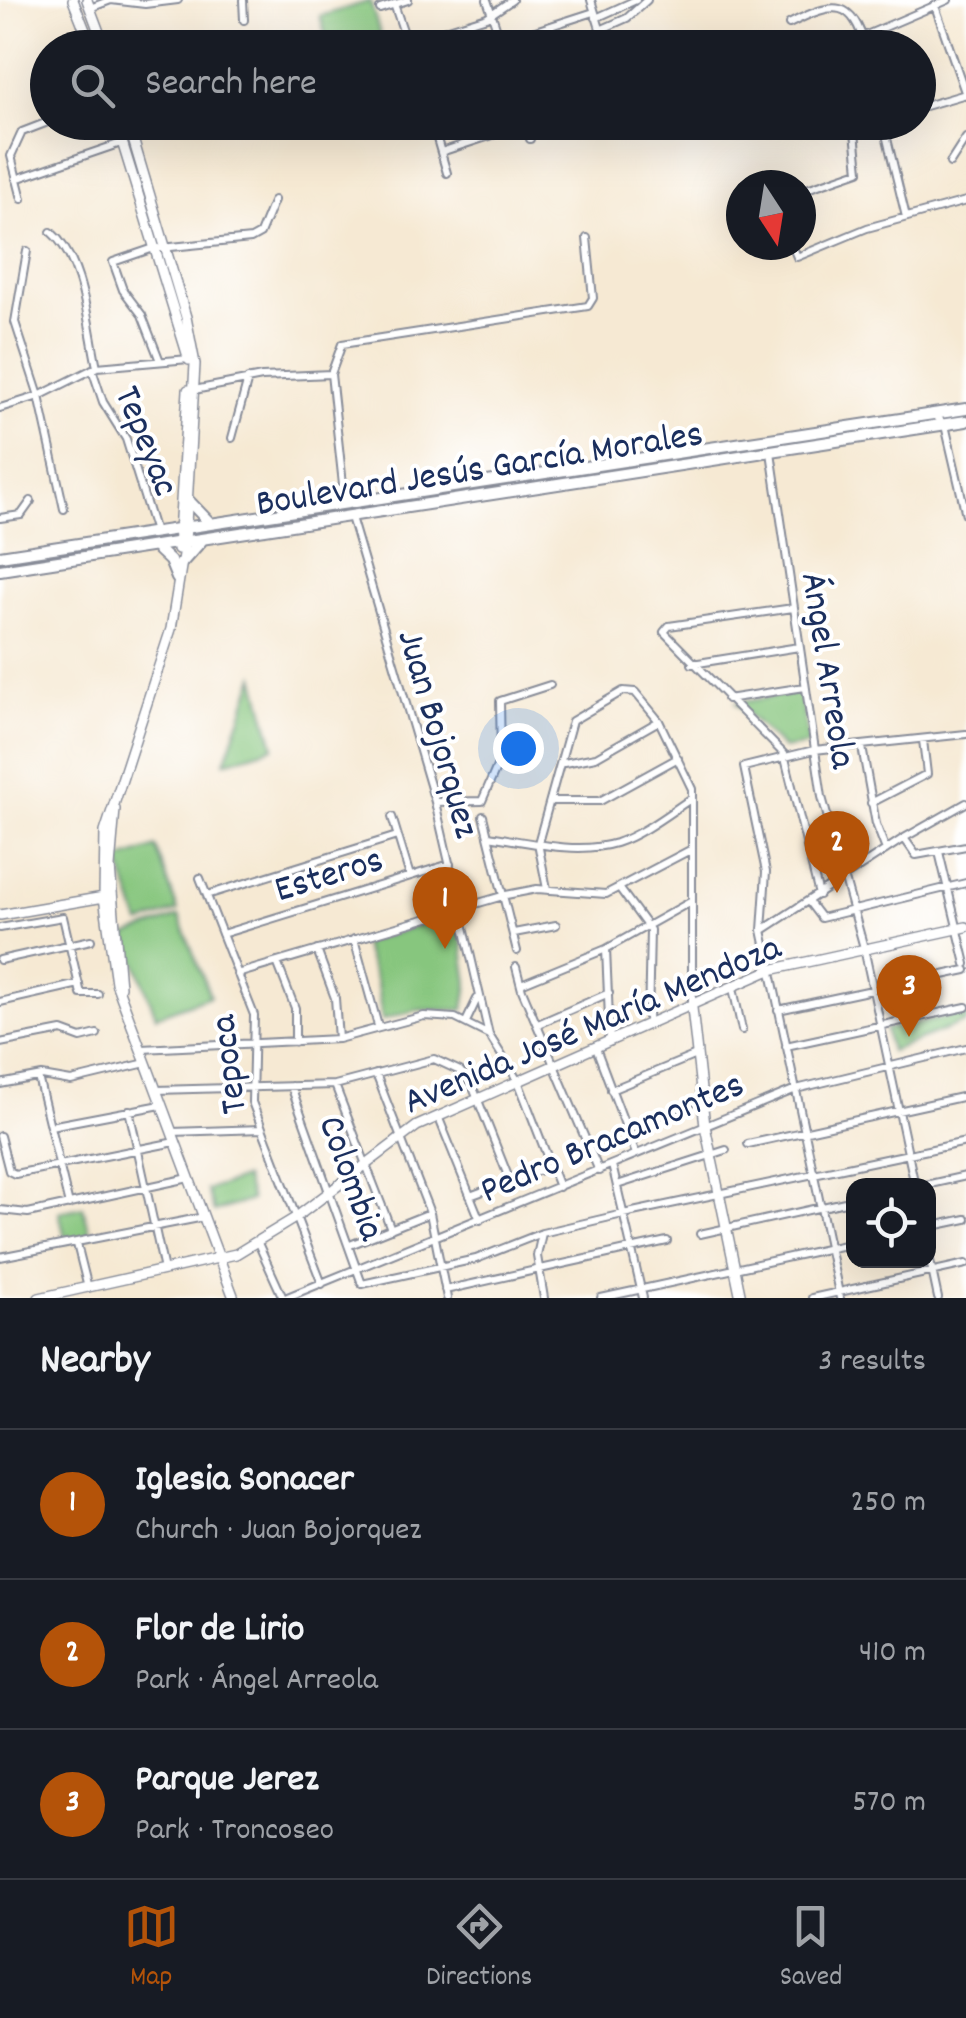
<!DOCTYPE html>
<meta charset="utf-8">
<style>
:root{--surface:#171b24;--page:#20242c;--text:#f1f3f6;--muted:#9ea1a6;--line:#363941;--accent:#b45309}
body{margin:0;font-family:Dekko,sans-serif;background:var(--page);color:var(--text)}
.controls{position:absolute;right:30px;bottom:30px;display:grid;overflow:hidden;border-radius:20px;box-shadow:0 10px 40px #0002}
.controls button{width:90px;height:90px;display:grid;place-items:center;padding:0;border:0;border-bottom:2px solid var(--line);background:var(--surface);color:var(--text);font:50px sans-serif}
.compass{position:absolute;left:726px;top:170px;width:90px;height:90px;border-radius:50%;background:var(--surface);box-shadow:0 10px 40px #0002;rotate:168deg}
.you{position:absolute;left:518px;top:748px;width:35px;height:35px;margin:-25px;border:8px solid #fff;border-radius:50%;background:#1a73e8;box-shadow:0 0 0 15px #1a73e833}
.badge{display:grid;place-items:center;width:65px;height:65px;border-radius:50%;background:var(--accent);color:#fff;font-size:32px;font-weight:700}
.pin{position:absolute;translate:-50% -82px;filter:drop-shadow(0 2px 5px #0008)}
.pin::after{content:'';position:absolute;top:52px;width:35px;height:30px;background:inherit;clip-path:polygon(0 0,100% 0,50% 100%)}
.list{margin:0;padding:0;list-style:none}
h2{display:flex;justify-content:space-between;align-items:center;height:130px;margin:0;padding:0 40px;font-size:42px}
h2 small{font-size:32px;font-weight:400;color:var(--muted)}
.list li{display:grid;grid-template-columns:65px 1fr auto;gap:30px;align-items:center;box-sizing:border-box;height:150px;padding:0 40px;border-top:2px solid var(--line)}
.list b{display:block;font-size:38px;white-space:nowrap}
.list p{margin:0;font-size:32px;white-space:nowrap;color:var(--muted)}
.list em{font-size:32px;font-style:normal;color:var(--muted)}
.icon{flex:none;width:55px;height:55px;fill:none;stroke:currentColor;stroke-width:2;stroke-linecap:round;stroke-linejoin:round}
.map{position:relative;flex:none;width:966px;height:1298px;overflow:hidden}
.search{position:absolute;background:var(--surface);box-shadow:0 10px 40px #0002;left:30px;right:30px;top:30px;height:110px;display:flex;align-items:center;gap:25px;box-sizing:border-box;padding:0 35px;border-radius:55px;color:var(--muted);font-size:38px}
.sheet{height:580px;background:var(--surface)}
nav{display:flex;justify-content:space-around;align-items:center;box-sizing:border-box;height:140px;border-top:2px solid var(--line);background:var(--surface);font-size:28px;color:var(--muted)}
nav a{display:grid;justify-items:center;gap:5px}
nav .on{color:var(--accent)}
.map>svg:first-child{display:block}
.green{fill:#87c67e;stroke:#517a6e;stroke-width:2.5}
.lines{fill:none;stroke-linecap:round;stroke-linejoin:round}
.street-casing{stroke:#888c98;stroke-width:10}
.secondary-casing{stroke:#888c98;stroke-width:12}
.primary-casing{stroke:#888c98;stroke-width:14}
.street{stroke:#fff;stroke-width:6}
.secondary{stroke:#fff;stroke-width:9}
.primary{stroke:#fff;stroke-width:10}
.labels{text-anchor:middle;stroke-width:8;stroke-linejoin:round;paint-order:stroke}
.street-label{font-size:38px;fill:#1b2f5e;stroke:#fff}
</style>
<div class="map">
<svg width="966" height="1298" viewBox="0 0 966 1298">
<rect width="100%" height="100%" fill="#fff"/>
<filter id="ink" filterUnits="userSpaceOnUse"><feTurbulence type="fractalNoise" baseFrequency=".01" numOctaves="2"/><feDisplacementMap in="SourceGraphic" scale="20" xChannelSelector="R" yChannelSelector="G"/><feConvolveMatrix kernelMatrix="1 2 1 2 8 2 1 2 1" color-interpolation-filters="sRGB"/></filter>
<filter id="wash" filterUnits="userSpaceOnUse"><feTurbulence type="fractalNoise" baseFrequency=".0048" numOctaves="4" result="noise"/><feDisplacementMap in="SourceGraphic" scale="40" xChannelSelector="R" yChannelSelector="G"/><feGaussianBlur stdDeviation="2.25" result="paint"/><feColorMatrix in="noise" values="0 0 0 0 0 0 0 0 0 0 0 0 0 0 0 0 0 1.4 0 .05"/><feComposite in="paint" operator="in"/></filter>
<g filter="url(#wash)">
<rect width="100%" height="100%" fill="#f6e9d3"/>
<path class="green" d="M 370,1 L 384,47 L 329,47 L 320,16 Z
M 255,676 L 274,747 L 225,762 Z
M 800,692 L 809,745 L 783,749 L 736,703 Z
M 156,847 L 178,911 L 140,924 L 119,860 Z
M 458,913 L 468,983 L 464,1010 L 417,1010 L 382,1020 L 377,985 L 362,943 Z
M 179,916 L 210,996 L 156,1016 L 126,936 Z
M 966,1014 L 966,1022 L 890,1051 L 885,1029 Z
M 244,1178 L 251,1200 L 214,1212 L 207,1190 Z
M 83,1207 L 91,1236 L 66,1242 L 59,1212 Z"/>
</g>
<g filter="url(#ink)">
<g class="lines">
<defs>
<path id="street" d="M 111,0 L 145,4 L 178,0
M 243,0 L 244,20
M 487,0 L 503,48
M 591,0 L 606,48
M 394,4 L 407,42
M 935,6 L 966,95
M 90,8 L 111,0
M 380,9 L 408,0
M 596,18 L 636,0
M 789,24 C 836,0 852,0 866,48
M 540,30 L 545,48
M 600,30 L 627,18 L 647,0
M 864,36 L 948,0
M 501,42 L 594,12
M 394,46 L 487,17 L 512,0
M 918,108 L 966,94
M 432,122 L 447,173
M 526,122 L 530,139
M 883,122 L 906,217
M 441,152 L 532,122
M 950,163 L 966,138
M 16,179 L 124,142
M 801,191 L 859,171 L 854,122
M 22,199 L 11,156 L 22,132 L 48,122
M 51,232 C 84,260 88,326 97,367
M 792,245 L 797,257 L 867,228 L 966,201
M 27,251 L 15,322 L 39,396 L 64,509
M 160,361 L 142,315 L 123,290 L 113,262 L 151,249 L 251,239 L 260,234 L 274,200
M 92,369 L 103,402 L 126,439 L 155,532
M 194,390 L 262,377 L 331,374
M 0,408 L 39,396 L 97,367 L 189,359
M 934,414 L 945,425 L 966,515
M 232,438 L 248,379
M 771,452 L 822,797 L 864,948 L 915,1186
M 345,503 L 331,374 L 342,344 L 588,306 L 593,298 L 587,238
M 351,517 L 435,802 L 489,1035 L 518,1081 L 559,1187
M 0,518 L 21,515 L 31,501
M 793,608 L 669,626 L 664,632 L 784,754 L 819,895
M 692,664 L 799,647
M 727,699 L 805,687
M 862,747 L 876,824 L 886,850
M 564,763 L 596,757 L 659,721
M 552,801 L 600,801 L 678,758
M 435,802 L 482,801 L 501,757 L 500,701 L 550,685
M 871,803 L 927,774 L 923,740
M 483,816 L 517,951
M 392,817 L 410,876
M 489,836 C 528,842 577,855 616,843 C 643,834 669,813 692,798
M 904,838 L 916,855 L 966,846
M 939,852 L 966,964
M 200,878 L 254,1015 L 252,1102 L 322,1284
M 547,889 L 538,843 L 572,721 L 623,691 L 635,692 L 659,721 L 692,789 L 692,1008
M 620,889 L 650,930 L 648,1024
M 207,895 L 397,836
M 808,901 L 821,918 L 966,883
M 0,928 L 63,917 L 81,994 L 98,994
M 763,930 L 904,838 L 966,803
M 514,933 L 556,925
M 222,934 L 450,864
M 354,939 L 378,1026
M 606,949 L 610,1042
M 317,950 L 335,998 L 338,1039
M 0,960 L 91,940
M 277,962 L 295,1008 L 295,1042
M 516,967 L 522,990 L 599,1171
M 237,974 L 506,895 L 537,889 L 606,894 L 692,849
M 521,984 L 606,949 L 690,902
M 733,988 L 742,1030
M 0,1002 L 79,984
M 778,1010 L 966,970
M 466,1022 L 477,999
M 538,1024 L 609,993
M 0,1043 L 62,1031 L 81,1038 L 97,1034
M 786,1046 L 966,1007
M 596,1048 L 636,1154
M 142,1049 L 338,1039 L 424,1016 L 455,1018 L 489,1035
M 376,1074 L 430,1213 L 447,1298
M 38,1077 L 69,1205
M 0,1084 L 42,1076 L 71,1081 L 146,1063
M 335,1085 L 391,1229
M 291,1086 L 362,1284 L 476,1259 L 542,1233 L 623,1214 L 966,1142
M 156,1090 L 335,1085 L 434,1059 L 460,1071 L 472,1085 L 510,1181
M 611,1090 L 696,1055
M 129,1110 L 164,1270
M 438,1116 L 480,1220
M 50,1126 L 161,1105
M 627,1130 L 701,1098
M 172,1132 L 262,1129
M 0,1136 L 9,1171 L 15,1174 L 175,1142
M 748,1144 L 966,1096
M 612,1165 L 643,1298
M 617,1185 L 726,1150
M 921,1186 L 966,1176
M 470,1196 L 551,1166
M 0,1210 L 28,1213 L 189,1178
M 928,1227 L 966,1219
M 542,1233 L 537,1256 L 544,1298
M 700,1234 L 854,1200
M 258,1243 L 283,1298
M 77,1244 L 88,1288
M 350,1245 L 430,1213
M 928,1251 L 938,1298
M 0,1257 L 204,1217
M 445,1290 L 667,1241
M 285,1298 L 796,1089 L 966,1048
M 601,1298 L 854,1243
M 812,1298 L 966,1264
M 840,1298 L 762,930 L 766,872 L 744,767 L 814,750 L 966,734"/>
<path id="secondary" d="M 73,0 L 92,48
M 87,0 L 105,48
M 116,122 L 189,360
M 128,122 L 186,317 L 195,364 L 185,542 L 171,629 L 105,832 L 104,897 L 116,983 L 234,1298
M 178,549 L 188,390
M 115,809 L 110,867 L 120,987
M 0,915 L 104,897
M 692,1008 L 705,1126 L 741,1298
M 39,1298 L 236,1254 L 295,1218 L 417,1126 L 770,970 L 966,927"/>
<path id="primary" d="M 188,500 L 210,523
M 154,546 L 170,561 L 177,578
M 0,556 L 966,409
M 178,567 L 203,539
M 0,570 L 966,421"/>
</defs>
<use href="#street" class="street-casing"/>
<use href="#secondary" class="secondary-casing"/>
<use href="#primary" class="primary-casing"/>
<use href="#street" class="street"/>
<use href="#secondary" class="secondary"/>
<use href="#primary" class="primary"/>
</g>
</g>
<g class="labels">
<g class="street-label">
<text transform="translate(149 440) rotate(68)" y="13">Tepeyac</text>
<text transform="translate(479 466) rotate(-9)" y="13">Boulevard Jesús García Morales</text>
<text transform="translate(831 670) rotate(81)" y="13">Ángel Arreola</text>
<text transform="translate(441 733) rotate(74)" y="13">Juan Bojorquez</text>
<text transform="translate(328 872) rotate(-17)" y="13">Esteros</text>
<text transform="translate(591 1022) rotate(-23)" y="13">Avenida José María Mendoza</text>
<text transform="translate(226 1065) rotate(-97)" y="13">Tepoca</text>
<text transform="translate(611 1135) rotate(-23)" y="13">Pedro Bracamontes</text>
<text transform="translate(354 1177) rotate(70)" y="13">Colombia</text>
</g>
</g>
</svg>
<div class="controls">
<button><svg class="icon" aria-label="locate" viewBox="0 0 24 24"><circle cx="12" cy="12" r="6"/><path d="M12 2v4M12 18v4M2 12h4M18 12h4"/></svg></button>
</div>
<svg class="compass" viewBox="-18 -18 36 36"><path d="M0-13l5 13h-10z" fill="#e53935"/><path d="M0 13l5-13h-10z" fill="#9ea1a6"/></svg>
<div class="you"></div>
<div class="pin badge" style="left:445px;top:949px">1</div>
<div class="pin badge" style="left:837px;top:893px">2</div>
<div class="pin badge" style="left:909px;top:1037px">3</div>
<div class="search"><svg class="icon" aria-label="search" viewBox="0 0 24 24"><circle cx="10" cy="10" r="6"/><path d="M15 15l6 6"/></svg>Search here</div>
</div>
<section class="sheet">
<h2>Nearby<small>3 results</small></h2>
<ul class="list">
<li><span class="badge">1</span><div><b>Iglesia Sonacer</b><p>Church · Juan Bojorquez</p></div><em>250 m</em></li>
<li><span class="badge">2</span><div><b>Flor de Lirio</b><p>Park · Ángel Arreola</p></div><em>410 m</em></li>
<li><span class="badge">3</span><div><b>Parque Jerez</b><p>Park · Troncoseo</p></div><em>570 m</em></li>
</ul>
</section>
<nav>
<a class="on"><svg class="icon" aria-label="map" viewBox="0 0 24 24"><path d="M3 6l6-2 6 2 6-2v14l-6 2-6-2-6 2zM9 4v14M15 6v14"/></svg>Map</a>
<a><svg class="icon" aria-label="directions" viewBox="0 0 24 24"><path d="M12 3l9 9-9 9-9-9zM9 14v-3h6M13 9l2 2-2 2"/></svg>Directions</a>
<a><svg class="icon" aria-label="saved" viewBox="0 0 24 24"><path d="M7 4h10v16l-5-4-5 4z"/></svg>Saved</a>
</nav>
